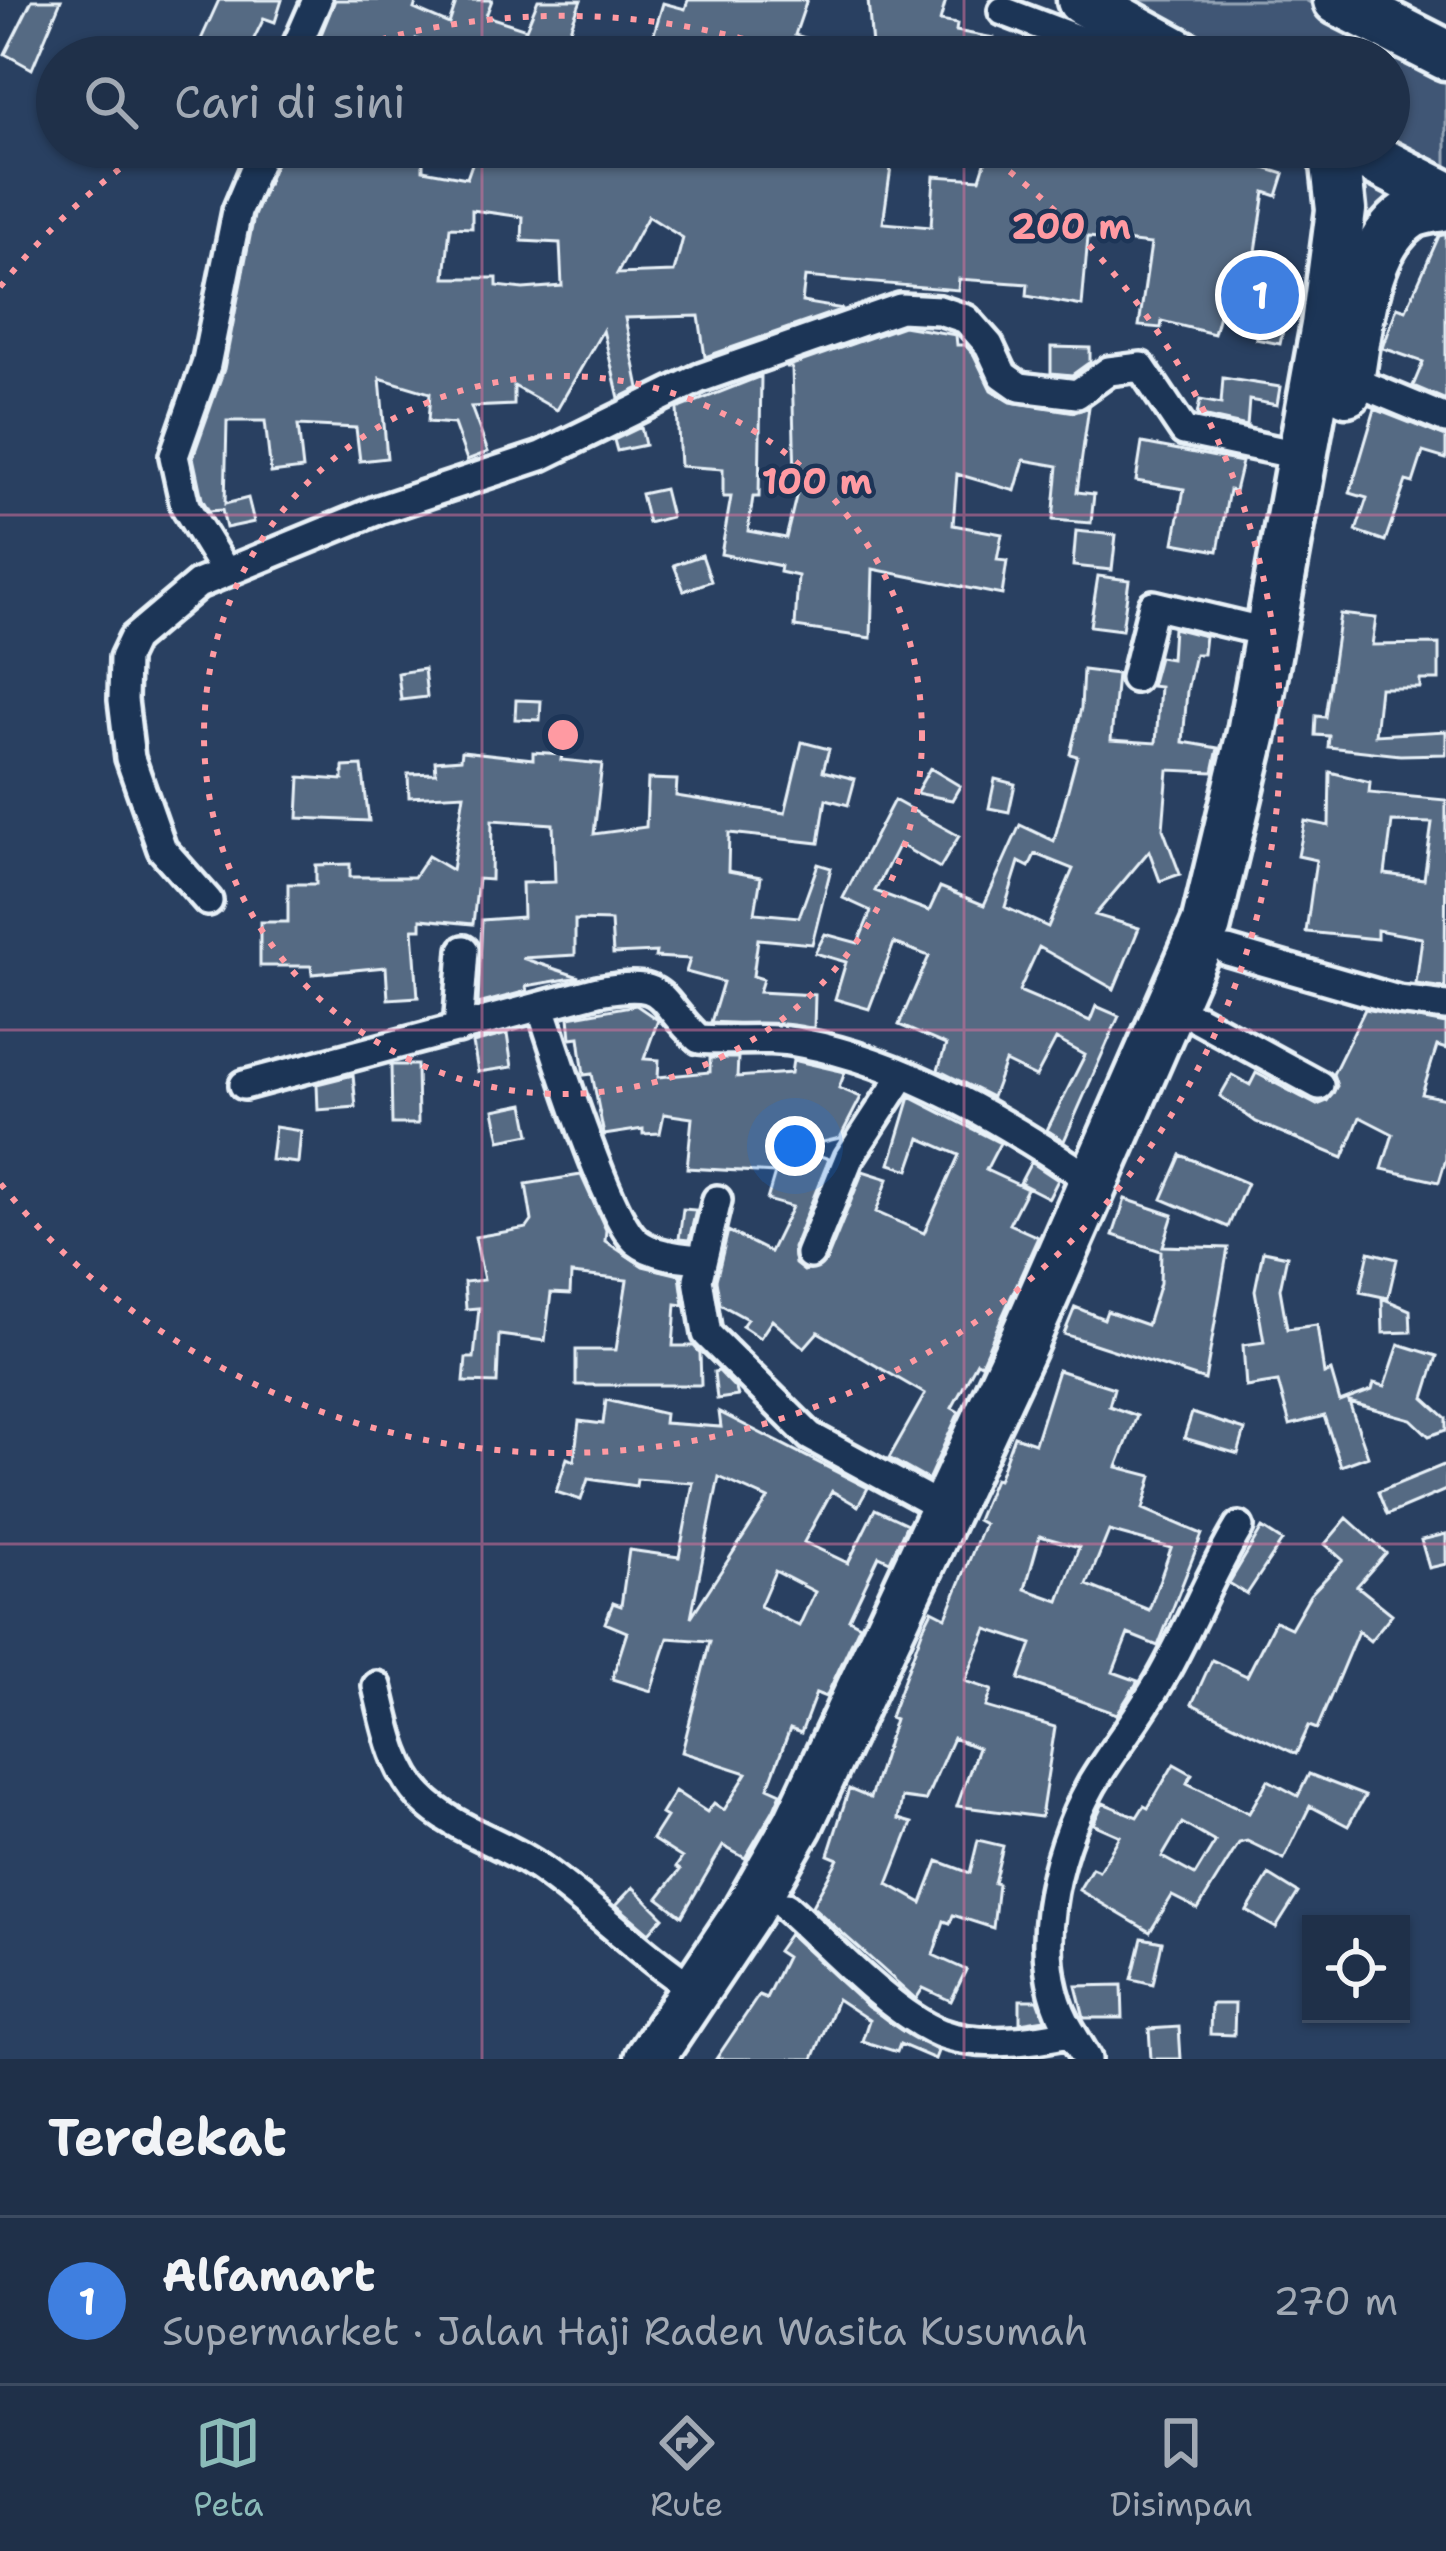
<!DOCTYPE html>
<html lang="id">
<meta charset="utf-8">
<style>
:root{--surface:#1f3049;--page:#2c3c53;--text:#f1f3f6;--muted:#a1a9b4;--line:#3c4b61;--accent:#8bbbb9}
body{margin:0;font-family:"Shantell Sans",sans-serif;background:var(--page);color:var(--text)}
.controls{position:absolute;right:36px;bottom:36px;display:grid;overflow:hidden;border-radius:0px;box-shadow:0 3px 9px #0004}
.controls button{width:108px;height:108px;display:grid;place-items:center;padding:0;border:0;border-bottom:3px solid var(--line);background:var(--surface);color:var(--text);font:60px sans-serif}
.you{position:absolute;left:795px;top:1146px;width:42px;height:42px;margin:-30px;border:9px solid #fff;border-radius:50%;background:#1a73e8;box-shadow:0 0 0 18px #1a73e833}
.badge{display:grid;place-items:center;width:78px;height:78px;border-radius:50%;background:var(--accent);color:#fff;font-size:39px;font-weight:700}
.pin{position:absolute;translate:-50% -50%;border:6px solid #fff;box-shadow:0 3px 12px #0006}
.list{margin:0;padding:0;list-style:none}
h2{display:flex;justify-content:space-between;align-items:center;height:156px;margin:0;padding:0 48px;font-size:51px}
h2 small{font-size:39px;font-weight:400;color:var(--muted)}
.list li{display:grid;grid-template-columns:78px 1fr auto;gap:36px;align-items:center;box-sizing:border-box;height:168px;padding:0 48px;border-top:3px solid var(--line)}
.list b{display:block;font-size:45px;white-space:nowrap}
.list p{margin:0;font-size:39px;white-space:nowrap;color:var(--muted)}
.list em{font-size:39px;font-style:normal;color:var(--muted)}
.icon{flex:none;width:66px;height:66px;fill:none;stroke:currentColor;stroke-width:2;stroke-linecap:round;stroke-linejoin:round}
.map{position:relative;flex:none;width:1446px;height:2059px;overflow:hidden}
.search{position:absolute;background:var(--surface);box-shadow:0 3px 9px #0004;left:36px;right:36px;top:36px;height:132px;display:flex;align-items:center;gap:30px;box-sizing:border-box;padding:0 42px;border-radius:66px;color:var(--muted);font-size:45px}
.sheet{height:324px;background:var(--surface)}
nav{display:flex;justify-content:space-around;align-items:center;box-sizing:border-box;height:168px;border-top:3px solid var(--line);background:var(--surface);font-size:33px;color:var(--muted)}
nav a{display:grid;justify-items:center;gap:6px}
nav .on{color:var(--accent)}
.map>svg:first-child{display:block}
.green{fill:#415774;stroke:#94a4b6;stroke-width:3}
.building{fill:#556a83;stroke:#e8f1f8;stroke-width:3;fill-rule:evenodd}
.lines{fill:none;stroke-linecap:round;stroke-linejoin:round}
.street-casing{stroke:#e8f1f8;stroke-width:36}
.highway-casing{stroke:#e8f1f8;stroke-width:57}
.street{stroke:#1d3557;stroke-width:27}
.highway{stroke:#1d3557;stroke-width:48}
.grid{fill:none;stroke:#d16f9a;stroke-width:3;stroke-opacity:0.55}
.ring{fill:none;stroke:#ff9aa2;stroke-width:6;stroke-dasharray:6 12}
.centre{fill:#ff9aa2;stroke:#1d3557;stroke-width:6}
.ring-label{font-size:36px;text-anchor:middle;font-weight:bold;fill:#ff9aa2;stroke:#1d3557;stroke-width:9;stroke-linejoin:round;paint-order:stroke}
</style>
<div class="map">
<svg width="1446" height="2059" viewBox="0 0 1446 2059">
<rect width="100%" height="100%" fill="#294061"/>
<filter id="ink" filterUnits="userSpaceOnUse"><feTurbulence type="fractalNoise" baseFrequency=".00833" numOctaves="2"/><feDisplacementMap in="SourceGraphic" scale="24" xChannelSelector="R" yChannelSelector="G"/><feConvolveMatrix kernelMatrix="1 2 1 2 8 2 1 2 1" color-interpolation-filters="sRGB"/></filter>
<g filter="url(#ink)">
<path class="green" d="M 1125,0 L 1305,0 L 1446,75 L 1446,166 L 1389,138 L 1389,57 L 1231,57 Z
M 1355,163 L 1411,190 L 1369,220 L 1353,249 Z"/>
<path class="building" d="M 32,0 L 61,0 L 32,69 L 5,54 Z
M 219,0 L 282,0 L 275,22 L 264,18 L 245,57 L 227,57 L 199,44 Z
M 335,0 L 417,0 L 414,9 L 449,24 L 457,0 L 492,0 L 486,16 L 526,29 L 538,0 L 581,0 L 565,42 L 600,57 L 507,57 L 480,48 L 477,57 L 455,57 L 416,39 L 412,57 L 312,57 Z
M 688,0 L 807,0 L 795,35 L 852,52 L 851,57 L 748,57 L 703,41 L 696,57 L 647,57 L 663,3 L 685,9 Z
M 868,0 L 946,0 L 940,21 L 957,24 L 956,31 L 994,38 L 991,57 L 873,57 Z
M 282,147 L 423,147 L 423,170 L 467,178 L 478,147 L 569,147 L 593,156 L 597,147 L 894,147 L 883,223 L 931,227 L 934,176 L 980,179 L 990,147 L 1022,147 L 1052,156 L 1053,149 L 1102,156 L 1103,147 L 1237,147 L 1232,158 L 1284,174 L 1277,196 L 1265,192 L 1255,258 L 1282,262 L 1274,309 L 1223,300 L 1214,334 L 1162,321 L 1161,328 L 1139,326 L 1151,244 L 1088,237 L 1082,306 L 1027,296 L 1028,284 L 959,279 L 958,290 L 805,277 L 802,302 L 843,309 L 705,357 L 699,316 L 625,318 L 639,388 L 619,398 L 603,330 L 557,410 L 514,386 L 514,405 L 471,407 L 488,452 L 467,460 L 454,424 L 428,422 L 430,393 L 380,378 L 387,458 L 360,461 L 356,428 L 298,425 L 303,469 L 271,473 L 265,421 L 227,421 L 225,504 L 248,498 L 254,522 L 226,528 L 222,510 L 209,511 L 202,499 L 193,457 L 224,369 L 254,216 ZM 472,210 L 523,217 L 522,241 L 560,243 L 562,286 L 523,289 L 497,286 L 497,278 L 445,278 L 450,227 L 472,228 ZM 648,216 L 683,238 L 674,272 L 617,274 Z
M 1446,234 L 1446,400 L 1413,386 L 1423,362 L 1383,348 L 1397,307 L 1406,310 L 1439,236 Z
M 1261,311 L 1286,316 L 1280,344 L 1256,339 Z
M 903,326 L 956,335 L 957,345 L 965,345 L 974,355 L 991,390 L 1011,402 L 1075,412 L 1089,407 L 1077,492 L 1094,494 L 1091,523 L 1053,520 L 1058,466 L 1024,460 L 1015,491 L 957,474 L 953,525 L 1002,534 L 997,560 L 1007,561 L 1002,595 L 873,569 L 871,638 L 795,627 L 798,576 L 780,572 L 781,566 L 721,554 L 731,497 L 723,497 L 723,469 L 680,466 L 677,409 L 761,376 L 759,497 L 753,497 L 748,531 L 786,538 L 801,476 L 795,477 L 792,367 L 786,367 Z
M 1051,347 L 1090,348 L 1090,362 L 1072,375 L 1051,373 Z
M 1223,378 L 1280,387 L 1277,405 L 1249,400 L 1247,426 L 1197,415 L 1200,400 L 1221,404 Z
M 1375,409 L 1446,437 L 1446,459 L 1423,452 L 1413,483 L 1406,481 L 1385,541 L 1356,531 L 1367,498 L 1350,493 Z
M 641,427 L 645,445 L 617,451 L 614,440 Z
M 1142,443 L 1242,462 L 1235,491 L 1229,490 L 1218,551 L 1174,543 L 1184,489 L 1136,481 Z
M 664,489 L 671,517 L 648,523 L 641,494 Z
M 1076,531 L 1116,535 L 1112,570 L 1073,566 Z
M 702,555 L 711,581 L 684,591 L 674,565 Z
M 1098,576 L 1129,580 L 1122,630 L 1090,626 Z
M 1340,614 L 1376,618 L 1372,645 L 1439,644 L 1439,680 L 1420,680 L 1420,688 L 1380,688 L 1375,735 L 1446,731 L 1446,754 L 1400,755 L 1328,747 L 1329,736 L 1315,735 L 1316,716 L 1325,717 Z
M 1173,628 L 1205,636 L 1203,654 L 1195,654 L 1187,691 L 1183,742 L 1218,748 L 1213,772 L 1168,770 L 1163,829 L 1180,874 L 1160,881 L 1149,851 L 1095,915 L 1139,928 L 1114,989 L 1039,947 L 1019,991 L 1090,1021 L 1096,1006 L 1119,1016 L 1064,1141 L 1047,1130 L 1085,1055 L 1056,1039 L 1036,1077 L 1005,1062 L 992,1097 L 938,1070 L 946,1045 L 899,1025 L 929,956 L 894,943 L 869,1009 L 835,999 L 846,962 L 815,953 L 825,934 L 858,943 L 871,911 L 843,898 L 894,800 L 959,836 L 940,868 L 899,844 L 875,891 L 929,911 L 940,887 L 984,905 L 1020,825 L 1054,841 L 1077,756 L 1070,754 L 1081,708 L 1083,670 L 1117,674 L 1111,740 L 1156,743 L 1160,687 L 1151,686 L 1159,657 L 1171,659 ZM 1035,854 L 1073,869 L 1048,927 L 1005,907 L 1019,862 L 1029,867 Z
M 424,669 L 427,697 L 401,700 L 398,673 Z
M 516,700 L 541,701 L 540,720 L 515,719 Z
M 802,742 L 829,749 L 823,771 L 855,779 L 848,805 L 826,799 L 819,843 L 729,833 L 728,871 L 761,877 L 755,913 L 799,917 L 818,864 L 831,868 L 812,944 L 758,939 L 753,976 L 763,979 L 759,992 L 815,995 L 814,1028 L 711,1022 L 723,982 L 686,972 L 690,959 L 655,957 L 656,952 L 613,954 L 611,921 L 575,920 L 575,955 L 522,958 L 579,977 L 526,986 L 527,991 L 478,1004 L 482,920 L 523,917 L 522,883 L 555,882 L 553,824 L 492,820 L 491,880 L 478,879 L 473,924 L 421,919 L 421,929 L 413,929 L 418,997 L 388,999 L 386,967 L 312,974 L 311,966 L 260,966 L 260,922 L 288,922 L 288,884 L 316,884 L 316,865 L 350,864 L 350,877 L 414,877 L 428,856 L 452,870 L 464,794 L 409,797 L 408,774 L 436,773 L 435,761 L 461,759 L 462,751 L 533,759 L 533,752 L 562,754 L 561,760 L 602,764 L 594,834 L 646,827 L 648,779 L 677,780 L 676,796 L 785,813 Z
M 362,766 L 369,821 L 298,818 L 300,777 L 343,780 L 343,767 Z
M 930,768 L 960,786 L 952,800 L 916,793 Z
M 1330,772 L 1370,782 L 1369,793 L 1446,800 L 1445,988 L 1416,984 L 1422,938 L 1377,930 L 1377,939 L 1306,932 L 1316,860 L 1298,856 L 1305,821 L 1329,826 ZM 1392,822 L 1432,823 L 1424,879 L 1385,874 Z
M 995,779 L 1015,784 L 1009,812 L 989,808 Z
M 636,1005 L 658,1020 L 644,1059 L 659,1060 L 658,1077 L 710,1072 L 710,1058 L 738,1058 L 737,1077 L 791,1073 L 793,1060 L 845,1072 L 839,1088 L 861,1097 L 840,1138 L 798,1148 L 829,1159 L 793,1248 L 795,1264 L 804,1271 L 826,1262 L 863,1171 L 888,1179 L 876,1212 L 924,1233 L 959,1155 L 920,1138 L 909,1170 L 890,1164 L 910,1097 L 1000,1143 L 986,1170 L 1027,1189 L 1009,1224 L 1038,1237 L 981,1364 L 977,1362 L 952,1408 L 959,1412 L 928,1480 L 889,1458 L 925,1394 L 818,1332 L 804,1348 L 772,1320 L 760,1338 L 742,1326 L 747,1319 L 720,1304 L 716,1280 L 728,1231 L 770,1252 L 792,1207 L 767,1200 L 775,1173 L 687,1168 L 692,1118 L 664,1114 L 660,1133 L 643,1134 L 643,1129 L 604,1135 L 592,1074 L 584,1075 L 579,1037 L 571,1038 L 569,1017 Z
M 1365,1009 L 1446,1024 L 1446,1049 L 1437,1046 L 1422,1094 L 1446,1099 L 1446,1159 L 1439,1182 L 1382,1169 L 1393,1134 L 1360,1117 L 1343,1158 L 1256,1122 L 1220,1096 L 1232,1075 L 1250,1085 L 1256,1073 L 1317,1105 L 1327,1101 L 1337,1086 L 1333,1074 Z
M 507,1034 L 512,1067 L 478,1072 L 473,1043 Z
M 391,1065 L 417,1065 L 418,1124 L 392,1124 Z
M 353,1075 L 356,1107 L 318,1110 L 317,1084 Z
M 524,1104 L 530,1134 L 500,1140 L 494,1110 Z
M 275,1127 L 301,1131 L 298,1163 L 271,1160 Z
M 1181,1155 L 1247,1183 L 1228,1227 L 1162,1199 Z
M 1031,1162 L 1058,1180 L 1049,1198 L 1020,1183 Z
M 581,1175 L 606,1230 L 605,1241 L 643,1266 L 680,1275 L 684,1305 L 676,1304 L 673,1346 L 694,1346 L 700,1353 L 701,1385 L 576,1385 L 576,1350 L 616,1350 L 627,1280 L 571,1274 L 570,1294 L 551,1293 L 545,1341 L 499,1335 L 497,1383 L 464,1382 L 466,1358 L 474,1358 L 479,1308 L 466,1309 L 464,1282 L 484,1280 L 475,1237 L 527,1228 L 532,1221 L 526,1184 Z
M 1125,1199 L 1173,1215 L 1163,1246 L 1228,1248 L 1205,1380 L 1064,1334 L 1075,1307 L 1104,1319 L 1107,1311 L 1147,1325 L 1160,1283 L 1161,1251 L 1113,1235 Z
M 683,1209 L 696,1210 L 689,1240 L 679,1239 Z
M 1263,1251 L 1287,1256 L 1280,1289 L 1287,1329 L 1317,1325 L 1324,1374 L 1331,1371 L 1340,1402 L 1372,1390 L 1374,1383 L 1385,1386 L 1399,1344 L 1437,1356 L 1424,1398 L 1446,1418 L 1446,1430 L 1429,1436 L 1411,1419 L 1349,1402 L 1368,1456 L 1341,1466 L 1324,1416 L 1290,1425 L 1278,1382 L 1246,1387 L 1243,1345 L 1264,1342 L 1255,1290 Z
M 1369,1252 L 1397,1259 L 1388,1298 L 1360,1292 Z
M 1382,1298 L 1410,1310 L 1411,1332 L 1383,1333 Z
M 1058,1370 L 1114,1388 L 1109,1406 L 1137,1416 L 1117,1467 L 1152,1476 L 1143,1509 L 1202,1534 L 1158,1646 L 1128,1634 L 1113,1672 L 1138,1681 L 1117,1714 L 1019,1679 L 1032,1644 L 987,1629 L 965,1681 L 992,1690 L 986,1707 L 1055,1727 L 1041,1817 L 957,1806 L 978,1748 L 953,1738 L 925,1801 L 902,1798 L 898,1819 L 912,1823 L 888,1884 L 922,1903 L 938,1861 L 970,1873 L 978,1840 L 1003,1846 L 994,1883 L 998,1884 L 993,1928 L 953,1915 L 950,1923 L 944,1921 L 933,1955 L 966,1970 L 951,2001 L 923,1988 L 916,1999 L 812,1906 L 838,1859 L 828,1855 L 849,1789 L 870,1798 L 895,1719 L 890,1717 L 923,1628 L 932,1610 L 946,1617 L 984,1524 L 977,1520 L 994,1479 L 998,1480 L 1014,1436 L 1035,1443 ZM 1109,1531 L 1171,1548 L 1149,1610 L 1087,1585 ZM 1040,1536 L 1079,1547 L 1059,1601 L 1025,1589 Z
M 719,1371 L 736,1389 L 738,1396 L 717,1399 L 714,1372 Z
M 606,1400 L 665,1414 L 664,1423 L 721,1427 L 719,1412 L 868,1488 L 858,1506 L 832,1491 L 804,1542 L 848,1563 L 875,1509 L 907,1524 L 890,1561 L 879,1556 L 849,1619 L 860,1625 L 826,1697 L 816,1693 L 801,1733 L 790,1729 L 768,1787 L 781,1793 L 773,1811 L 745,1858 L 723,1846 L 682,1916 L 658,1898 L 680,1870 L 676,1867 L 682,1858 L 652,1839 L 666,1817 L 661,1814 L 675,1791 L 707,1812 L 714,1803 L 724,1810 L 747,1773 L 682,1752 L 710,1641 L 668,1638 L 651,1691 L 612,1679 L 627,1632 L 605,1623 L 613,1603 L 621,1606 L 629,1550 L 679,1557 L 693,1483 L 637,1479 L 636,1486 L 588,1479 L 581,1500 L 556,1492 L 567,1458 L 574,1461 L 579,1421 L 603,1424 ZM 719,1477 L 768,1499 L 691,1617 ZM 775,1571 L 815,1592 L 799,1626 L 760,1606 Z
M 1192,1413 L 1245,1430 L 1238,1454 L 1184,1438 Z
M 1446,1464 L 1446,1490 L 1387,1515 L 1378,1492 Z
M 1347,1518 L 1386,1553 L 1357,1586 L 1392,1614 L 1370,1641 L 1358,1631 L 1317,1729 L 1309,1726 L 1296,1754 L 1192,1704 L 1212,1660 L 1247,1676 L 1275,1621 L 1291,1628 L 1310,1595 L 1343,1560 L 1325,1544 Z
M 1262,1528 L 1282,1541 L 1247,1594 L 1229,1583 Z
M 1446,1534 L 1446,1564 L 1429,1568 L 1421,1540 Z
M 1174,1764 L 1192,1774 L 1187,1783 L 1249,1813 L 1268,1780 L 1298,1796 L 1309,1774 L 1365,1796 L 1348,1826 L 1310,1806 L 1284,1859 L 1247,1841 L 1239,1843 L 1198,1909 L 1172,1896 L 1150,1932 L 1079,1890 L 1092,1868 L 1099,1871 L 1120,1836 L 1093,1824 L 1103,1803 L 1137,1817 L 1144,1806 L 1148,1808 ZM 1182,1823 L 1215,1842 L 1195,1875 L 1162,1857 Z
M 1269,1875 L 1298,1893 L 1276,1928 L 1247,1911 Z
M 633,1887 L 663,1917 L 649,1933 L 616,1905 Z
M 789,1934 L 868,2007 L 938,2051 L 935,2059 L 900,2044 L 897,2052 L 862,2041 L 869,2020 L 837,1999 L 813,2059 L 716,2059 L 759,1995 L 766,1998 L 786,1957 L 777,1951 Z
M 1142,1938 L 1162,1942 L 1153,1984 L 1132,1979 Z
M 1122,1985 L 1123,2018 L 1084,2018 L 1076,1986 Z
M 1020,2000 L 1038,2000 L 1045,2019 L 1020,2023 Z
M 1211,2004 L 1235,2004 L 1234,2035 L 1210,2034 Z
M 1179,2027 L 1181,2059 L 1151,2059 L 1149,2029 Z"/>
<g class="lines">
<defs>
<path id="street" d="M 1003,11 L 1124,57
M 292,57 L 317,0
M 1349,379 L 1446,419
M 225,571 L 185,506 L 174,456 L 206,365 L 237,211 L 264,147
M 1135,678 L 1153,605 L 1270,633
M 208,901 L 162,849 L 130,758 L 123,700 L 124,658 L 133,639 L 198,584 L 378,510 L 541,456 L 700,378 L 900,308 L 939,310 L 966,319 L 989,345 L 1003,375 L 1020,387 L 1077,394 L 1109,371 L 1141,367 L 1184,431 L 1303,456
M 1228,951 L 1398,1000 L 1446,1006
M 541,1007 C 555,1049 608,1219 637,1242 C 653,1255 680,1257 700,1259
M 1198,1019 L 1319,1085
M 458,1029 L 464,950
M 244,1085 L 598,991 C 670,978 654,998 699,1039 C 733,1042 767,1036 801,1043 C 906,1062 1007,1123 1094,1182
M 717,1200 L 698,1279 L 707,1334 L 810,1436 L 946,1510
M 810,1254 L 849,1158 L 903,1075
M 377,1686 C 386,1723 393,1768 421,1797 C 454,1831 504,1842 541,1869 C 595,1907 640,1954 695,1990
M 786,1907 C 828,1944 889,2012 940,2033 C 976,2047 1034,2042 1071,2032 L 1087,2059
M 1071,2032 C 1027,1961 1053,1854 1092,1784 C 1114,1747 1142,1713 1163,1675 C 1190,1627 1210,1575 1239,1527"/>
<path id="highway" d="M 1082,0 L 1185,57
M 1338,0 L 1446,55
M 1350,147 L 1446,196
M 1347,391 C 1358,338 1360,248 1409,215 C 1419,209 1435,208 1446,205
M 649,2059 L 748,1911 L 798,1824 L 1022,1345 L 1206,925 L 1252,733 L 1326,325 L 1341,210 L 1336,164 L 1328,147"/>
</defs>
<use href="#street" class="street-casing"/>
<use href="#highway" class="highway-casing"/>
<use href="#street" class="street"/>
<use href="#highway" class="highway"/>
</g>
</g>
<path class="grid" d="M 482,0 L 482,57M 964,0 L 964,57M 482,147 L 482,2059M 964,147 L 964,2059M 0,515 L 1446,515M 0,1030 L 1446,1030M 0,1544 L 1446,1544"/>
<g class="ring">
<circle cx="563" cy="735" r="359"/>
<path d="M0 287A719 719 0 0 1 145 150M329 55A719 719 0 0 1 797 55M981 150A719 719 0 1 1 0 1183"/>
</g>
<circle cx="563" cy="735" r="18" class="centre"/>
<g class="ring-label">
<text x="1071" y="239">200 m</text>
<text x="817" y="494">100 m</text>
</g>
</svg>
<div class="controls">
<button><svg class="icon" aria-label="locate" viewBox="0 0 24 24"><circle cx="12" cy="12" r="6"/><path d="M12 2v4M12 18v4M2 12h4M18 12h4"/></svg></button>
</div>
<div class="you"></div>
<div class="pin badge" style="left:1260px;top:295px;background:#3f7fe0">1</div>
<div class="search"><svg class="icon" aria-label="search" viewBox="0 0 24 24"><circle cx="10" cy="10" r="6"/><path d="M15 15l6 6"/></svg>Cari di sini</div>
</div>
<section class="sheet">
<h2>Terdekat<small></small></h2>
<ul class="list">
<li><span class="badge" style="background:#3f7fe0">1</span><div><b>Alfamart</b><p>Supermarket · Jalan Haji Raden Wasita Kusumah</p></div><em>270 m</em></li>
</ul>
</section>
<nav>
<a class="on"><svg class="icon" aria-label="map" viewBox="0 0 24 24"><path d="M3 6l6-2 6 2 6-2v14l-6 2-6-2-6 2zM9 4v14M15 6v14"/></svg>Peta</a>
<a><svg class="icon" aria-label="directions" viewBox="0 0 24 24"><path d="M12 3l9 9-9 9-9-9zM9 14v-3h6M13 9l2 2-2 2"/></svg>Rute</a>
<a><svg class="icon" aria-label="saved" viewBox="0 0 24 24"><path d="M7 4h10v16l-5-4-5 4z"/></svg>Disimpan</a>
</nav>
